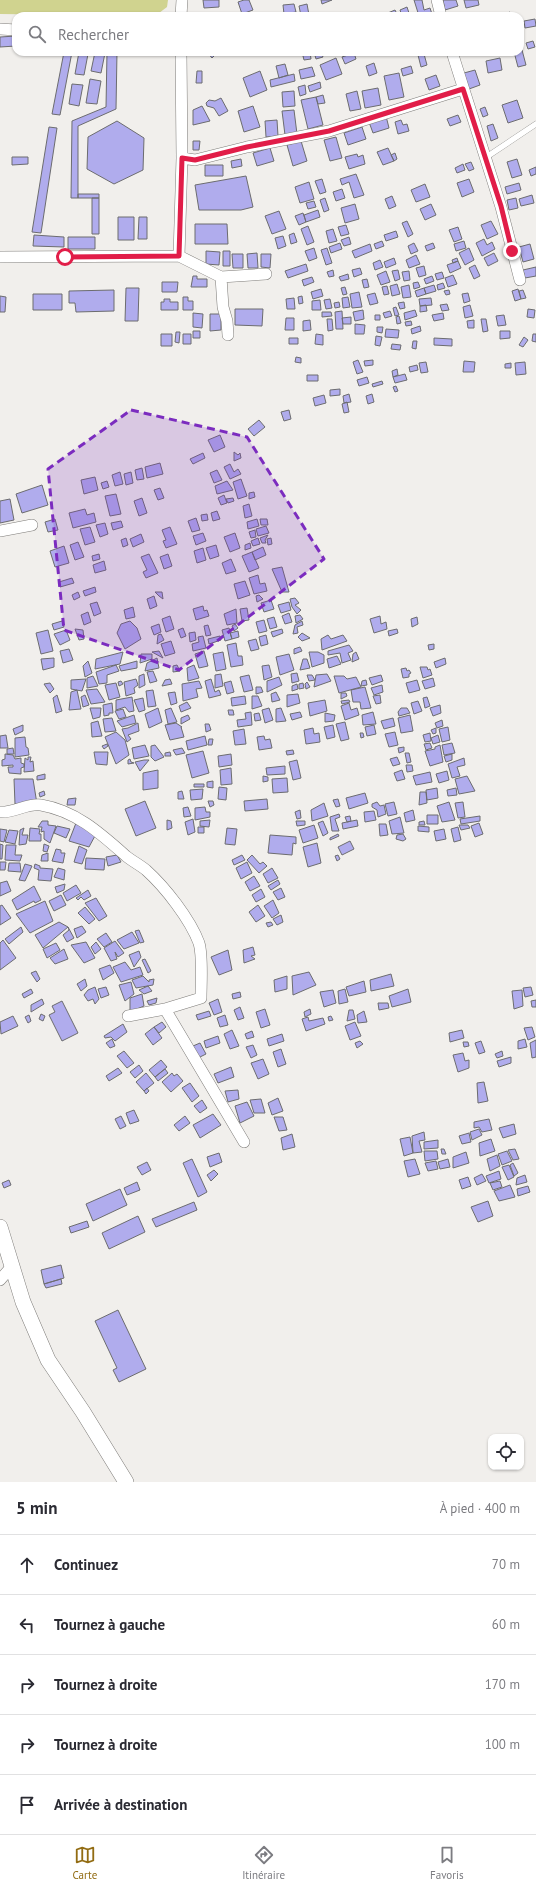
<!DOCTYPE html>
<html lang="fr">
<meta charset="utf-8">
<style>
:root{--surface:#fff;--page:#f2f2f3;--text:#2b2b33;--muted:#7c7c81;--line:#e1e1e2;--accent:#926c13}
body{margin:0;font-family:"PT Sans",sans-serif;background:var(--page);color:var(--text)}
.controls{position:absolute;right:12px;bottom:12px;display:grid;overflow:hidden;border-radius:8px;box-shadow:0 1px 3px #0004}
.controls button{width:36px;height:36px;display:grid;place-items:center;padding:0;border:0;border-bottom:1px solid var(--line);background:var(--surface);color:var(--text);font:20px sans-serif}
.stop{position:absolute;width:12px;height:12px;margin:-9px;border:3px solid #e11d48;border-radius:50%;background:#fff}
.stop.end{background:#e11d48;border-color:#fff;box-shadow:0 1px 4px #0008}
.list{margin:0;padding:0;list-style:none}
h2{display:flex;justify-content:space-between;align-items:center;height:52px;margin:0;padding:0 16px;font-size:17px}
h2 small{font-size:13px;font-weight:400;color:var(--muted)}
.list li{display:grid;grid-template-columns:26px 1fr auto;gap:12px;align-items:center;box-sizing:border-box;height:60px;padding:0 16px;border-top:1px solid var(--line)}
.list b{display:block;font-size:15px;white-space:nowrap}
.list em{font-size:13px;font-style:normal;color:var(--muted)}
.icon{flex:none;width:22px;height:22px;fill:none;stroke:currentColor;stroke-width:2;stroke-linecap:round;stroke-linejoin:round}
.map{position:relative;flex:none;width:536px;height:1482px;overflow:hidden}
.search{position:absolute;background:var(--surface);box-shadow:0 1px 3px #0004;left:12px;right:12px;top:12px;height:44px;display:flex;align-items:center;gap:10px;box-sizing:border-box;padding:0 14px;border-radius:12px;color:var(--muted);font-size:15px}
.sheet{height:352px;background:var(--surface)}
nav{display:flex;justify-content:space-around;align-items:center;box-sizing:border-box;height:56px;border-top:1px solid var(--line);background:var(--surface);font-size:11px;color:var(--muted)}
nav a{display:grid;justify-items:center;gap:2px}
nav .on{color:var(--accent)}
.map>svg:first-child{display:block}
.green{fill:#d0d38f}
.building{fill:#b0aced;stroke:#6c6c6f}
.lines{fill:none;stroke-linecap:round;stroke-linejoin:round}
.lane-casing{stroke:#7e7c79;stroke-width:6}
.street-casing{stroke:#7e7c79;stroke-width:12}
.secondary-casing{stroke:#7e7c79;stroke-width:16}
.lane{stroke:#fff;stroke-width:5.5}
.street{stroke:#fff;stroke-width:11}
.secondary{stroke:#fff;stroke-width:15}
.route{stroke:#e11d48;stroke-width:5}
.marked{fill:#7b2cbf;fill-opacity:0.2;stroke:#7b2cbf;stroke-width:3;stroke-dasharray:8 5;stroke-linejoin:round}
</style>
<div class="map">
<svg width="536" height="1482" viewBox="0 0 536 1482">
<rect width="100%" height="100%" fill="#f1efec"/>
<path class="green" d="M 0,0 L 168,0 L 167,7 L 155,16 L 0,14 Z"/>
<path class="building" d="M 203,0 L 219,0 L 219,7 L 204,8 Z
M 244,0 L 249,0 L 253,10 L 242,14 L 238,2 Z
M 321,0 L 332,0 L 322,4 Z
M 414,0 L 422,0 L 424,10 L 430,8 L 432,14 L 419,16 Z
M 443,0 L 456,0 L 458,6 L 445,10 Z
M 464,0 L 478,0 L 479,5 L 466,8 Z
M 294,4 L 296,12 L 284,14 L 283,5 Z
M 307,4 L 309,15 L 301,16 L 299,6 Z
M 407,7 L 410,16 L 402,16 L 400,10 Z
M 395,10 L 398,16 L 383,16 L 383,15 Z
M 510,12 L 511,16 L 500,16 Z
M 535,19 L 536,26 L 525,28 L 524,21 Z
M 16,36 L 16,46 L 0,47 L 0,37 Z
M 533,41 L 535,47 L 528,49 L 526,43 Z
M 522,50 L 526,65 L 518,67 L 514,52 Z
M 64,52 L 72,52 L 60,115 L 52,114 Z
M 79,52 L 88,54 L 84,75 L 75,74 Z
M 95,52 L 105,53 L 101,73 L 91,71 Z
M 107,52 L 117,52 L 116,109 L 78,126 L 78,198 L 71,198 L 72,121 L 106,107 Z
M 207,52 L 218,52 L 212,58 Z
M 302,52 L 310,52 L 311,59 L 304,60 Z
M 314,52 L 321,52 L 323,57 L 316,59 Z
M 354,53 L 356,59 L 345,64 L 342,57 Z
M 424,54 L 427,65 L 421,67 L 418,55 Z
M 336,58 L 342,74 L 326,80 L 320,65 Z
M 500,58 L 502,70 L 488,73 L 486,61 Z
M 374,63 L 377,73 L 369,76 L 366,66 Z
M 285,64 L 288,75 L 279,78 L 276,66 Z
M 411,66 L 413,73 L 403,76 L 401,69 Z
M 312,67 L 315,76 L 301,79 L 299,70 Z
M 475,70 L 480,85 L 469,89 L 464,73 Z
M 197,71 L 202,71 L 202,83 L 196,83 Z
M 260,71 L 267,90 L 250,97 L 243,78 Z
M 399,73 L 404,97 L 389,100 L 384,76 Z
M 294,74 L 295,81 L 271,87 L 270,80 Z
M 436,75 L 440,86 L 429,90 L 425,79 Z
M 90,79 L 101,81 L 97,104 L 86,103 Z
M 320,82 L 321,88 L 310,92 L 308,86 Z
M 72,84 L 83,85 L 79,106 L 69,104 Z
M 305,85 L 306,94 L 300,96 L 298,87 Z
M 378,88 L 381,105 L 365,108 L 362,91 Z
M 294,91 L 295,106 L 283,107 L 282,92 Z
M 357,91 L 361,109 L 350,111 L 346,94 Z
M 323,95 L 325,103 L 318,104 L 316,97 Z
M 316,97 L 323,125 L 308,129 L 301,100 Z
M 221,98 L 228,111 L 219,116 L 214,108 L 207,106 L 206,103 L 209,100 L 215,101 Z
M 517,100 L 523,118 L 508,123 L 502,105 Z
M 202,106 L 210,121 L 193,125 L 193,110 Z
M 253,106 L 260,127 L 244,132 L 238,111 Z
M 485,107 L 488,115 L 483,117 L 480,109 Z
M 294,110 L 297,134 L 285,135 L 282,111 Z
M 458,115 L 461,122 L 450,126 L 447,119 Z
M 386,116 L 389,128 L 373,133 L 369,122 Z
M 277,120 L 278,136 L 266,137 L 265,121 Z
M 401,120 L 403,125 L 407,124 L 409,131 L 398,134 L 395,122 Z
M 117,121 L 144,138 L 143,170 L 114,184 L 87,169 L 88,137 Z
M 493,124 L 498,138 L 491,141 L 487,126 Z
M 49,127 L 57,128 L 41,233 L 32,232 Z
M 362,127 L 366,139 L 348,145 L 344,133 Z
M 336,137 L 342,158 L 330,161 L 324,140 Z
M 193,141 L 200,141 L 199,150 L 193,150 Z
M 301,141 L 307,161 L 293,166 L 287,145 Z
M 270,148 L 274,161 L 257,166 L 253,153 Z
M 388,148 L 394,161 L 383,165 L 377,152 Z
M 395,153 L 397,159 L 394,161 L 391,155 Z
M 357,154 L 358,157 L 363,155 L 365,164 L 349,169 L 345,157 Z
M 12,157 L 28,157 L 28,164 L 12,165 Z
M 241,159 L 242,166 L 232,168 L 231,161 Z
M 517,159 L 522,175 L 512,178 L 507,162 Z
M 471,162 L 474,169 L 469,171 L 465,164 Z
M 463,164 L 465,170 L 457,173 L 455,168 Z
M 205,165 L 223,165 L 223,176 L 205,176 Z
M 536,167 L 536,174 L 531,176 L 529,170 Z
M 356,174 L 364,195 L 354,198 L 349,182 L 342,185 L 340,179 Z
M 246,176 L 253,207 L 241,210 L 199,210 L 195,185 Z
M 322,179 L 326,192 L 320,194 L 315,181 Z
M 469,179 L 474,192 L 462,197 L 457,183 Z
M 309,182 L 314,199 L 300,203 L 295,187 Z
M 519,183 L 521,190 L 507,194 L 505,187 Z
M 425,184 L 430,197 L 416,202 L 411,190 Z
M 342,189 L 345,198 L 336,201 L 333,192 Z
M 78,194 L 99,194 L 99,198 L 78,198 Z
M 532,195 L 534,203 L 521,206 L 519,199 Z
M 392,196 L 396,206 L 389,209 L 385,199 Z
M 92,198 L 99,198 L 99,234 L 92,234 Z
M 325,198 L 329,210 L 324,212 L 320,200 Z
M 516,198 L 518,208 L 509,210 L 507,200 Z
M 314,201 L 316,207 L 308,209 L 306,203 Z
M 355,204 L 359,219 L 345,223 L 341,208 Z
M 431,204 L 436,215 L 425,220 L 420,209 Z
M 318,210 L 320,217 L 306,222 L 304,215 Z
M 279,211 L 286,229 L 272,234 L 265,216 Z
M 303,213 L 306,222 L 299,225 L 295,216 Z
M 118,217 L 134,217 L 134,240 L 118,240 Z
M 139,217 L 147,217 L 147,239 L 138,239 Z
M 407,221 L 413,234 L 408,237 L 402,223 Z
M 491,221 L 498,234 L 487,239 L 481,225 Z
M 195,224 L 227,224 L 228,244 L 195,244 Z
M 346,225 L 349,234 L 341,236 L 338,227 Z
M 308,226 L 314,242 L 307,245 L 301,229 Z
M 458,227 L 462,239 L 454,242 L 449,230 Z
M 333,229 L 337,241 L 329,243 L 326,231 Z
M 396,231 L 398,237 L 386,241 L 384,235 Z
M 294,233 L 297,242 L 291,244 L 289,235 Z
M 34,235 L 64,237 L 64,247 L 33,246 Z
M 283,236 L 286,246 L 278,249 L 275,238 Z
M 68,237 L 95,237 L 95,249 L 68,249 Z
M 349,237 L 351,244 L 344,246 L 341,240 Z
M 484,239 L 487,245 L 492,242 L 495,249 L 482,256 L 476,243 Z
M 382,241 L 384,246 L 376,249 L 374,244 Z
M 464,241 L 466,248 L 456,251 L 454,244 Z
M 340,243 L 342,249 L 331,253 L 329,247 Z
M 414,243 L 418,251 L 411,254 L 408,246 Z
M 433,243 L 435,248 L 427,251 L 425,246 Z
M 370,244 L 372,251 L 355,258 L 352,251 Z
M 530,244 L 534,259 L 523,262 L 519,247 Z
M 314,248 L 317,258 L 309,261 L 305,251 Z
M 327,248 L 332,263 L 326,265 L 321,250 Z
M 469,248 L 474,260 L 465,265 L 459,253 Z
M 206,251 L 220,252 L 219,265 L 206,264 Z
M 223,251 L 230,251 L 230,266 L 223,266 Z
M 257,253 L 258,268 L 248,268 L 247,254 Z
M 494,253 L 498,261 L 488,266 L 484,258 Z
M 232,254 L 243,254 L 243,268 L 233,268 Z
M 261,254 L 271,254 L 270,268 L 261,267 Z
M 416,255 L 420,264 L 409,268 L 406,260 Z
M 394,258 L 396,264 L 386,268 L 384,262 Z
M 457,258 L 458,261 L 453,263 L 452,260 Z
M 380,260 L 383,267 L 375,270 L 373,263 Z
M 458,261 L 461,268 L 450,273 L 447,265 Z
M 306,264 L 308,271 L 288,278 L 285,271 Z
M 475,265 L 480,276 L 474,279 L 469,268 Z
M 424,266 L 426,275 L 419,277 L 416,268 Z
M 536,267 L 536,276 L 525,278 L 523,270 Z
M 360,268 L 362,274 L 354,277 L 352,270 Z
M 333,270 L 334,276 L 329,277 L 327,272 Z
M 398,270 L 400,279 L 395,281 L 392,271 Z
M 386,271 L 390,282 L 381,285 L 377,275 Z
M 409,271 L 410,280 L 404,281 L 402,272 Z
M 442,272 L 444,278 L 437,280 L 435,274 Z
M 348,274 L 349,279 L 341,281 L 339,277 Z
M 453,275 L 457,284 L 448,287 L 445,278 Z
M 193,276 L 197,276 L 197,279 L 207,279 L 207,287 L 191,287 Z
M 432,276 L 434,281 L 426,284 L 424,279 Z
M 312,277 L 314,282 L 304,286 L 302,280 Z
M 367,279 L 369,287 L 364,288 L 362,280 Z
M 162,282 L 178,282 L 177,292 L 162,292 Z
M 418,282 L 420,287 L 414,289 L 413,283 Z
M 443,283 L 445,288 L 438,290 L 437,285 Z
M 397,284 L 400,294 L 392,296 L 390,286 Z
M 409,285 L 411,297 L 403,298 L 401,287 Z
M 434,285 L 436,291 L 426,294 L 424,288 Z
M 387,286 L 389,294 L 384,295 L 382,287 Z
M 345,287 L 347,294 L 343,295 L 341,288 Z
M 126,288 L 139,288 L 138,321 L 125,321 Z
M 424,288 L 426,294 L 417,297 L 415,291 Z
M 321,289 L 323,296 L 313,299 L 311,292 Z
M 518,289 L 521,299 L 515,301 L 512,291 Z
M 114,290 L 114,311 L 76,312 L 75,303 L 69,303 L 69,291 Z
M 449,290 L 450,294 L 446,295 L 444,291 Z
M 523,290 L 526,298 L 521,299 L 519,291 Z
M 359,292 L 362,307 L 352,308 L 350,294 Z
M 375,293 L 378,303 L 370,305 L 367,295 Z
M 468,293 L 470,301 L 464,303 L 462,294 Z
M 33,294 L 62,294 L 62,310 L 33,310 Z
M 0,296 L 6,297 L 5,312 L 0,312 Z
M 302,296 L 303,303 L 299,304 L 298,297 Z
M 183,297 L 188,297 L 188,301 L 193,301 L 193,310 L 183,310 Z
M 348,297 L 350,307 L 343,308 L 342,298 Z
M 294,298 L 295,309 L 287,309 L 286,299 Z
M 431,298 L 432,305 L 420,306 L 419,299 Z
M 164,299 L 170,299 L 170,302 L 178,302 L 178,310 L 161,310 L 161,302 L 164,302 Z
M 330,299 L 332,308 L 326,309 L 324,300 Z
M 320,300 L 321,310 L 312,310 L 312,301 Z
M 339,302 L 340,307 L 335,308 L 334,303 Z
M 404,302 L 405,308 L 400,309 L 398,303 Z
M 447,304 L 449,310 L 442,311 L 440,305 Z
M 426,305 L 427,311 L 420,312 L 420,306 Z
M 470,305 L 473,316 L 465,318 L 463,307 Z
M 396,307 L 399,315 L 395,316 L 393,308 Z
M 235,309 L 263,309 L 262,326 L 235,325 Z
M 528,309 L 535,310 L 534,318 L 527,317 Z
M 363,310 L 364,319 L 355,321 L 353,312 Z
M 415,310 L 417,316 L 405,320 L 404,313 Z
M 342,311 L 343,329 L 336,329 L 335,312 Z
M 390,311 L 392,316 L 385,318 L 383,313 Z
M 322,312 L 331,312 L 332,316 L 322,317 Z
M 193,313 L 203,314 L 202,328 L 193,327 Z
M 443,313 L 444,319 L 434,321 L 432,315 Z
M 210,314 L 221,314 L 221,330 L 210,331 Z
M 375,315 L 380,315 L 380,320 L 375,320 Z
M 504,315 L 506,325 L 498,326 L 496,316 Z
M 399,316 L 401,323 L 397,324 L 396,317 Z
M 351,317 L 351,324 L 343,324 L 342,318 Z
M 286,318 L 294,318 L 294,330 L 285,330 Z
M 327,319 L 332,319 L 333,330 L 328,331 Z
M 481,319 L 486,319 L 488,331 L 483,332 Z
M 310,320 L 311,330 L 303,331 L 303,321 Z
M 474,320 L 474,328 L 468,328 L 467,321 Z
M 411,321 L 412,325 L 406,326 L 405,322 Z
M 355,324 L 365,325 L 364,334 L 355,334 Z
M 420,326 L 421,331 L 412,334 L 411,329 Z
M 377,327 L 383,327 L 382,333 L 377,332 Z
M 386,329 L 399,330 L 398,338 L 385,337 Z
M 193,331 L 200,331 L 200,338 L 193,338 Z
M 500,331 L 510,331 L 510,338 L 500,339 Z
M 176,332 L 180,332 L 179,343 L 175,342 Z
M 161,334 L 172,334 L 172,346 L 161,346 Z
M 183,334 L 191,334 L 191,344 L 183,344 Z
M 316,334 L 323,335 L 323,345 L 315,344 Z
M 533,334 L 536,334 L 536,342 L 532,341 Z
M 376,336 L 382,337 L 380,346 L 375,345 Z
M 524,337 L 528,340 L 523,347 L 519,345 Z
M 289,338 L 298,338 L 298,344 L 289,344 Z
M 434,338 L 452,339 L 452,346 L 434,345 Z
M 413,341 L 417,341 L 416,349 L 412,348 Z
M 392,344 L 401,345 L 400,350 L 391,349 Z
M 296,357 L 301,358 L 301,363 L 295,362 Z
M 358,360 L 363,372 L 357,374 L 353,362 Z
M 373,360 L 373,365 L 365,366 L 364,361 Z
M 464,361 L 475,362 L 474,372 L 463,372 Z
M 426,362 L 428,372 L 421,373 L 419,363 Z
M 525,362 L 526,374 L 516,375 L 515,363 Z
M 511,363 L 511,368 L 505,368 L 505,364 Z
M 417,365 L 418,370 L 410,372 L 409,367 Z
M 397,369 L 398,375 L 393,377 L 392,371 Z
M 405,374 L 407,380 L 395,383 L 393,377 Z
M 307,375 L 318,375 L 318,381 L 307,381 Z
M 367,377 L 369,383 L 359,386 L 357,380 Z
M 382,381 L 383,384 L 373,387 L 372,384 Z
M 396,386 L 398,391 L 395,392 L 393,387 Z
M 340,389 L 340,395 L 330,396 L 330,390 Z
M 349,394 L 351,402 L 344,403 L 343,396 Z
M 372,394 L 374,402 L 368,404 L 366,396 Z
M 324,395 L 326,403 L 315,406 L 313,398 Z
M 347,402 L 349,412 L 344,413 L 342,404 Z
M 289,410 L 291,419 L 284,421 L 281,412 Z
M 259,420 L 265,427 L 254,436 L 248,429 Z
M 220,435 L 225,447 L 214,452 L 208,440 Z
M 234,452 L 238,455 L 240,453 L 241,458 L 234,461 Z
M 203,453 L 205,458 L 193,464 L 190,459 Z
M 160,463 L 163,474 L 147,478 L 145,467 Z
M 230,464 L 234,472 L 238,469 L 241,474 L 230,479 L 224,467 Z
M 142,468 L 144,479 L 137,480 L 135,470 Z
M 217,470 L 222,480 L 214,483 L 210,473 Z
M 120,472 L 123,484 L 115,486 L 112,475 Z
M 131,472 L 133,483 L 126,485 L 124,474 Z
M 95,477 L 98,490 L 84,494 L 81,480 Z
M 241,479 L 247,496 L 238,499 L 233,482 Z
M 107,481 L 109,487 L 103,489 L 101,483 Z
M 227,481 L 233,490 L 217,494 L 215,486 Z
M 42,485 L 48,505 L 22,513 L 16,494 Z
M 160,488 L 164,498 L 158,500 L 154,490 Z
M 254,492 L 255,497 L 249,499 L 249,493 Z
M 116,494 L 121,514 L 110,516 L 105,496 Z
M 224,495 L 227,503 L 221,505 L 218,498 Z
M 142,498 L 147,513 L 139,516 L 134,501 Z
M 233,498 L 234,501 L 228,503 L 226,499 Z
M 10,499 L 14,520 L 0,523 L 0,501 Z
M 249,504 L 252,516 L 245,518 L 243,506 Z
M 85,509 L 87,515 L 94,513 L 96,522 L 73,528 L 69,513 Z
M 217,511 L 220,519 L 213,521 L 211,513 Z
M 207,514 L 208,520 L 202,521 L 201,515 Z
M 196,518 L 200,530 L 192,532 L 188,521 Z
M 55,519 L 58,530 L 48,532 L 45,522 Z
M 257,519 L 259,526 L 248,529 L 247,522 Z
M 260,519 L 267,519 L 268,525 L 261,525 Z
M 121,521 L 123,527 L 113,530 L 111,523 Z
M 105,523 L 108,534 L 100,537 L 96,525 Z
M 266,526 L 269,533 L 258,536 L 256,529 Z
M 90,527 L 95,542 L 85,545 L 80,529 Z
M 170,527 L 177,544 L 166,548 L 163,541 L 166,540 L 162,530 Z
M 255,530 L 256,537 L 251,538 L 249,532 Z
M 203,533 L 206,541 L 196,545 L 193,536 Z
M 235,533 L 240,548 L 230,552 L 224,537 Z
M 141,534 L 144,542 L 133,547 L 130,539 Z
M 268,535 L 265,540 L 266,543 L 262,543 L 260,538 Z
M 126,538 L 128,545 L 123,547 L 121,540 Z
M 258,538 L 260,544 L 253,546 L 251,541 Z
M 271,538 L 272,544 L 268,545 L 267,539 Z
M 78,542 L 84,557 L 75,560 L 70,545 Z
M 250,543 L 251,548 L 245,550 L 245,545 Z
M 216,545 L 219,556 L 210,559 L 206,548 Z
M 64,546 L 69,563 L 55,567 L 50,551 Z
M 263,547 L 266,555 L 255,560 L 252,552 Z
M 203,548 L 206,560 L 197,563 L 194,551 Z
M 252,552 L 259,568 L 249,572 L 242,556 Z
M 99,554 L 100,559 L 93,561 L 92,556 Z
M 149,554 L 158,573 L 146,578 L 143,572 L 147,570 L 141,557 Z
M 168,554 L 172,566 L 164,569 L 160,557 Z
M 231,559 L 236,571 L 226,574 L 222,563 Z
M 104,561 L 106,570 L 95,573 L 93,565 Z
M 282,567 L 289,592 L 282,592 L 272,569 Z
M 258,575 L 260,584 L 265,583 L 267,591 L 254,594 L 249,578 Z
M 72,578 L 74,583 L 60,587 L 59,582 Z
M 245,581 L 250,595 L 238,599 L 234,584 Z
M 95,587 L 96,592 L 85,596 L 83,591 Z
M 78,592 L 80,597 L 74,600 L 72,595 Z
M 155,592 L 162,592 L 163,599 L 159,596 Z
M 259,595 L 263,599 L 257,602 L 256,596 Z
M 154,596 L 157,606 L 150,609 L 147,599 Z
M 295,598 L 299,603 L 295,605 L 301,610 L 297,614 L 292,607 L 290,599 Z
M 271,600 L 274,609 L 264,612 L 261,603 Z
M 97,602 L 101,613 L 94,616 L 90,604 Z
M 289,602 L 291,610 L 281,613 L 278,605 Z
M 203,606 L 204,611 L 207,610 L 209,616 L 196,620 L 193,609 Z
M 133,607 L 135,617 L 126,619 L 124,610 Z
M 247,608 L 249,620 L 242,621 L 240,609 Z
M 236,609 L 237,623 L 227,625 L 224,614 Z
M 88,612 L 91,622 L 84,625 L 81,615 Z
M 289,613 L 292,622 L 285,624 L 282,616 Z
M 300,615 L 303,619 L 296,623 L 295,616 Z
M 170,616 L 174,629 L 166,632 L 162,619 Z
M 380,616 L 381,624 L 386,622 L 387,629 L 374,633 L 370,619 Z
M 274,617 L 277,627 L 270,629 L 267,619 Z
M 417,617 L 418,624 L 412,627 L 411,619 Z
M 264,620 L 267,631 L 259,633 L 256,622 Z
M 62,621 L 64,627 L 54,630 L 52,624 Z
M 130,621 L 137,628 L 141,639 L 125,649 L 117,633 L 121,624 Z
M 302,621 L 303,625 L 297,627 L 298,633 L 293,634 L 295,625 Z
M 159,624 L 161,632 L 154,635 L 151,627 Z
M 235,624 L 238,628 L 234,631 L 232,626 Z
M 208,625 L 211,635 L 206,636 L 204,626 Z
M 183,628 L 186,636 L 181,638 L 178,630 Z
M 229,628 L 232,639 L 225,641 L 222,630 Z
M 75,629 L 83,630 L 84,639 L 79,640 Z
M 282,629 L 283,633 L 273,637 L 271,632 Z
M 397,629 L 398,633 L 389,636 L 388,631 Z
M 48,630 L 53,651 L 41,654 L 36,633 Z
M 66,630 L 70,640 L 60,645 L 54,634 Z
M 238,631 L 239,637 L 232,639 L 230,633 Z
M 195,632 L 196,640 L 190,642 L 189,633 Z
M 302,633 L 310,638 L 302,641 L 298,637 Z
M 161,634 L 164,640 L 157,644 L 158,635 Z
M 266,635 L 268,644 L 261,646 L 259,637 Z
M 328,635 L 331,639 L 343,635 L 347,641 L 322,650 L 321,639 Z
M 203,636 L 206,648 L 193,651 L 192,644 L 199,642 L 198,637 Z
M 220,636 L 221,640 L 209,644 L 208,639 Z
M 256,639 L 259,649 L 251,651 L 248,641 Z
M 171,641 L 175,653 L 165,656 L 161,644 Z
M 236,643 L 238,656 L 242,656 L 243,665 L 231,667 L 227,645 Z
M 434,644 L 434,649 L 429,650 L 428,645 Z
M 349,645 L 353,651 L 348,653 L 351,660 L 342,663 L 340,653 L 328,655 L 328,651 Z
M 300,647 L 302,651 L 294,654 L 294,649 Z
M 69,649 L 73,660 L 63,663 L 60,651 Z
M 159,651 L 163,658 L 152,652 Z
M 204,651 L 208,666 L 199,668 L 195,654 Z
M 123,652 L 120,664 L 95,669 L 96,659 Z
M 223,652 L 226,669 L 216,671 L 213,654 Z
M 309,652 L 318,652 L 324,655 L 324,663 L 312,667 Z
M 356,652 L 359,659 L 352,662 L 353,654 Z
M 141,654 L 152,654 L 152,659 L 140,663 Z
M 289,654 L 294,670 L 280,675 L 276,657 Z
M 337,656 L 341,664 L 329,668 L 327,659 Z
M 54,658 L 54,667 L 43,670 L 41,659 Z
M 157,658 L 159,668 L 145,671 L 147,663 Z
M 445,658 L 446,664 L 436,668 L 434,662 Z
M 303,659 L 307,659 L 310,668 L 300,670 Z
M 88,661 L 92,673 L 85,677 L 83,666 Z
M 137,661 L 137,668 L 121,671 L 119,666 Z
M 116,665 L 119,671 L 107,675 L 107,683 L 99,684 L 96,672 Z
M 177,665 L 180,671 L 173,672 L 173,666 Z
M 194,665 L 199,678 L 188,681 L 187,668 Z
M 269,665 L 272,677 L 264,680 L 262,666 Z
M 420,667 L 427,667 L 428,670 L 430,669 L 432,675 L 423,678 Z
M 406,668 L 407,671 L 409,670 L 411,673 L 409,674 L 409,677 L 403,678 L 401,669 Z
M 153,671 L 157,681 L 150,683 L 147,672 Z
M 297,673 L 299,681 L 292,683 L 291,674 Z
M 144,674 L 145,685 L 139,688 L 139,676 Z
M 221,674 L 223,686 L 215,688 L 215,675 Z
M 327,674 L 331,681 L 314,687 L 316,675 Z
M 249,675 L 253,690 L 244,692 L 240,677 Z
M 307,675 L 312,675 L 315,680 L 309,681 Z
M 381,675 L 383,681 L 372,685 L 369,678 Z
M 93,676 L 98,686 L 87,688 L 87,678 Z
M 334,676 L 344,676 L 347,679 L 356,677 L 361,687 L 339,693 Z
M 279,677 L 282,685 L 267,692 L 267,681 Z
M 433,678 L 435,686 L 425,689 L 422,681 Z
M 86,679 L 82,691 L 71,689 L 71,680 Z
M 136,679 L 138,685 L 134,688 L 135,693 L 126,696 L 124,682 Z
M 170,679 L 172,684 L 162,686 L 165,680 Z
M 211,679 L 215,692 L 219,690 L 221,695 L 209,698 L 205,681 Z
M 366,680 L 367,685 L 361,686 L 362,681 Z
M 417,680 L 420,690 L 409,693 L 406,683 Z
M 121,681 L 123,684 L 119,686 L 118,682 Z
M 199,681 L 202,688 L 196,689 L 198,697 L 183,701 L 182,684 Z
M 231,681 L 234,692 L 227,694 L 224,683 Z
M 307,682 L 310,687 L 306,689 L 305,684 Z
M 50,683 L 54,689 L 50,693 L 44,684 Z
M 116,683 L 120,697 L 109,700 L 105,685 Z
M 303,683 L 304,688 L 299,689 L 299,684 Z
M 297,684 L 298,689 L 292,691 L 292,686 Z
M 382,685 L 383,692 L 374,695 L 371,688 Z
M 256,687 L 261,687 L 263,692 L 256,694 Z
M 365,687 L 371,708 L 361,709 L 360,702 L 353,702 L 351,690 Z
M 97,689 L 105,702 L 91,704 L 86,690 Z
M 77,690 L 81,709 L 69,710 L 71,692 Z
M 153,690 L 156,706 L 148,707 L 146,691 Z
M 175,692 L 177,703 L 171,705 L 168,693 Z
M 276,692 L 280,700 L 272,702 L 271,694 Z
M 341,693 L 346,693 L 347,696 L 341,699 Z
M 298,694 L 300,703 L 287,707 L 287,695 Z
M 57,695 L 62,711 L 56,713 L 53,698 Z
M 85,695 L 89,705 L 83,707 L 81,697 Z
M 380,695 L 381,703 L 376,704 L 373,696 Z
M 245,696 L 246,704 L 232,706 L 231,698 Z
M 252,696 L 258,696 L 262,706 L 252,709 Z
M 132,697 L 134,711 L 129,712 L 125,707 L 116,710 L 116,700 Z
M 427,697 L 430,706 L 425,708 L 423,698 Z
M 143,698 L 145,710 L 139,712 L 134,700 Z
M 325,700 L 327,711 L 310,716 L 308,703 Z
M 349,700 L 350,702 L 342,704 L 341,701 Z
M 418,701 L 422,711 L 414,714 L 411,703 Z
M 187,702 L 191,708 L 181,712 L 179,706 Z
M 112,703 L 113,713 L 109,713 L 109,715 L 104,716 L 103,705 Z
M 349,703 L 351,710 L 357,708 L 359,715 L 345,720 L 341,706 Z
M 440,705 L 441,713 L 433,716 L 430,708 Z
M 90,708 L 101,708 L 100,717 L 93,719 Z
M 158,708 L 162,722 L 149,728 L 145,714 Z
M 171,708 L 177,722 L 168,724 L 165,710 Z
M 269,708 L 273,720 L 265,723 L 262,710 Z
M 281,708 L 286,721 L 276,722 L 276,709 Z
M 401,708 L 407,708 L 410,713 L 399,716 L 398,712 Z
M 123,709 L 126,717 L 119,719 L 115,711 Z
M 228,710 L 233,710 L 234,715 L 229,715 Z
M 251,712 L 252,725 L 238,727 L 237,720 L 246,719 L 245,713 Z
M 300,712 L 302,717 L 292,720 L 290,714 Z
M 373,712 L 376,724 L 363,725 L 362,715 Z
M 259,713 L 261,720 L 255,721 L 254,714 Z
M 325,713 L 335,715 L 334,721 L 325,722 Z
M 134,715 L 136,723 L 122,727 L 117,721 Z
M 188,715 L 190,719 L 181,724 L 181,718 Z
M 410,715 L 413,731 L 401,733 L 398,718 Z
M 112,718 L 116,731 L 105,732 L 103,719 Z
M 393,718 L 395,726 L 384,729 L 381,721 Z
M 442,720 L 443,726 L 437,728 L 435,723 Z
M 98,721 L 102,736 L 92,737 L 91,723 Z
M 345,722 L 349,739 L 341,741 L 336,724 Z
M 138,723 L 139,731 L 128,735 L 131,739 L 127,742 L 122,729 L 128,728 Z
M 176,723 L 182,727 L 181,727 L 184,737 L 170,740 L 165,725 Z
M 205,724 L 209,724 L 211,730 L 206,732 Z
M 23,725 L 23,731 L 15,735 L 13,729 Z
M 333,725 L 335,737 L 327,739 L 324,727 Z
M 374,725 L 376,734 L 367,736 L 365,727 Z
M 448,727 L 450,740 L 442,742 L 439,729 Z
M 313,728 L 314,734 L 319,733 L 320,742 L 306,744 L 304,730 Z
M 436,728 L 436,733 L 433,734 L 431,730 Z
M 244,729 L 246,744 L 235,745 L 233,731 Z
M 116,732 L 125,740 L 129,755 L 116,764 L 105,737 Z
M 395,732 L 398,745 L 389,747 L 385,734 Z
M 360,733 L 363,733 L 364,737 L 361,738 Z
M 430,733 L 431,741 L 425,742 L 423,735 Z
M 6,735 L 8,748 L 0,748 L 0,736 Z
M 438,735 L 440,742 L 433,744 L 431,738 Z
M 205,736 L 207,745 L 188,750 L 186,741 Z
M 264,736 L 265,740 L 270,739 L 272,748 L 259,750 L 257,737 Z
M 25,737 L 26,747 L 28,748 L 29,755 L 15,757 L 15,738 Z
M 209,739 L 213,739 L 212,745 L 208,745 Z
M 430,743 L 432,748 L 426,750 L 424,744 Z
M 452,743 L 455,753 L 444,755 L 442,745 Z
M 107,744 L 108,746 L 104,749 L 102,746 Z
M 145,745 L 149,756 L 134,759 L 132,748 Z
M 155,745 L 164,757 L 155,761 L 151,757 L 151,746 Z
M 440,745 L 443,762 L 430,766 L 425,751 L 435,749 L 435,747 Z
M 404,747 L 404,751 L 399,753 L 398,748 Z
M 13,748 L 14,754 L 7,754 L 7,749 Z
M 182,748 L 185,753 L 176,755 L 173,750 Z
M 293,750 L 294,754 L 287,755 L 286,751 Z
M 203,751 L 209,773 L 192,778 L 186,755 Z
M 94,752 L 108,752 L 107,765 L 96,764 Z
M 170,752 L 171,756 L 165,756 L 165,753 Z
M 405,753 L 409,753 L 411,762 L 407,763 Z
M 5,754 L 13,755 L 15,759 L 21,758 L 21,763 L 24,764 L 24,767 L 21,768 L 21,774 L 9,773 L 8,767 L 13,767 L 13,765 L 2,766 L 2,760 L 5,759 Z
M 231,754 L 232,765 L 219,767 L 218,756 Z
M 452,754 L 452,760 L 446,762 L 444,756 Z
M 28,757 L 31,757 L 30,762 L 33,761 L 34,771 L 24,772 L 25,758 L 28,760 Z
M 397,757 L 400,764 L 393,766 L 390,759 Z
M 464,758 L 465,765 L 457,767 L 460,776 L 452,778 L 448,764 Z
M 130,759 L 131,762 L 134,763 L 128,764 L 128,760 Z
M 144,760 L 149,760 L 140,771 L 135,762 Z
M 297,760 L 301,778 L 293,780 L 289,762 Z
M 406,765 L 412,765 L 413,771 L 407,772 Z
M 285,766 L 285,774 L 267,775 L 266,768 Z
M 231,768 L 232,784 L 221,785 L 220,770 Z
M 158,770 L 158,788 L 143,790 L 143,773 Z
M 402,770 L 405,779 L 397,781 L 394,773 Z
M 447,771 L 449,780 L 439,783 L 436,774 Z
M 430,772 L 432,782 L 416,785 L 413,776 Z
M 45,774 L 45,779 L 37,780 L 37,776 Z
M 263,776 L 268,777 L 268,781 L 263,782 Z
M 467,776 L 475,791 L 459,794 L 455,779 Z
M 287,778 L 288,792 L 273,793 L 272,779 Z
M 14,779 L 33,779 L 37,804 L 15,804 Z
M 213,781 L 213,788 L 207,787 L 207,782 Z
M 194,784 L 204,784 L 204,787 L 194,787 Z
M 219,787 L 227,788 L 226,800 L 218,799 Z
M 437,788 L 438,798 L 427,800 L 426,790 Z
M 456,788 L 457,795 L 448,796 L 447,790 Z
M 203,789 L 202,799 L 191,800 L 190,790 Z
M 44,791 L 45,795 L 40,797 L 39,793 Z
M 182,791 L 184,799 L 178,799 L 178,792 Z
M 420,792 L 426,792 L 427,803 L 419,805 Z
M 365,793 L 368,803 L 349,809 L 346,798 Z
M 76,798 L 75,805 L 67,805 L 68,799 Z
M 267,799 L 268,809 L 245,811 L 244,801 Z
M 338,799 L 340,806 L 336,807 L 333,800 Z
M 145,801 L 156,828 L 136,836 L 125,809 Z
M 208,801 L 213,801 L 214,805 L 210,807 Z
M 377,802 L 380,806 L 384,805 L 386,814 L 378,817 L 377,810 L 372,807 L 372,804 Z
M 394,802 L 397,814 L 388,816 L 385,804 Z
M 449,802 L 455,820 L 442,822 L 437,806 Z
M 463,802 L 465,817 L 458,818 L 455,803 Z
M 324,803 L 328,816 L 312,821 L 311,810 Z
M 188,807 L 191,816 L 184,817 L 183,808 Z
M 205,807 L 206,812 L 210,812 L 210,817 L 195,820 L 195,808 Z
M 300,810 L 301,818 L 297,819 L 295,812 Z
M 413,810 L 415,820 L 406,822 L 404,813 Z
M 374,811 L 376,820 L 365,822 L 364,812 Z
M 339,814 L 340,817 L 335,819 L 339,831 L 332,831 L 330,817 Z
M 427,815 L 438,815 L 438,824 L 427,824 Z
M 350,816 L 351,821 L 347,822 L 345,817 Z
M 480,816 L 480,821 L 461,824 L 460,819 Z
M 400,817 L 404,833 L 392,834 L 389,821 Z
M 193,819 L 195,832 L 188,835 L 185,822 Z
M 167,820 L 171,821 L 172,828 L 167,830 Z
M 210,820 L 209,827 L 200,826 L 200,821 Z
M 357,820 L 358,826 L 343,829 L 342,823 Z
M 42,821 L 48,821 L 48,825 L 56,826 L 50,843 L 44,839 L 44,831 L 41,832 L 42,827 L 38,827 Z
M 296,821 L 305,821 L 305,825 L 297,826 Z
M 323,821 L 328,833 L 323,836 L 318,823 Z
M 424,821 L 425,825 L 419,825 L 419,822 Z
M 76,823 L 96,834 L 89,847 L 69,841 Z
M 479,823 L 483,834 L 475,837 L 471,826 Z
M 379,824 L 386,824 L 388,835 L 380,836 Z
M 314,825 L 318,838 L 303,843 L 299,830 Z
M 459,825 L 468,825 L 470,828 L 461,830 Z
M 57,826 L 70,829 L 66,838 L 54,833 Z
M 418,826 L 429,827 L 429,832 L 418,831 Z
M 198,827 L 204,827 L 204,833 L 198,833 Z
M 458,827 L 461,840 L 454,842 L 451,829 Z
M 24,828 L 22,835 L 28,835 L 26,844 L 19,845 L 20,830 Z
M 30,828 L 40,829 L 39,834 L 41,834 L 41,841 L 29,841 Z
M 227,828 L 237,829 L 235,845 L 225,844 Z
M 0,829 L 7,830 L 4,842 L 0,841 Z
M 444,829 L 446,839 L 436,841 L 434,831 Z
M 9,830 L 18,831 L 15,844 L 5,842 Z
M 338,834 L 339,836 L 330,840 L 330,838 Z
M 403,834 L 406,839 L 403,841 L 396,839 L 397,835 Z
M 270,835 L 296,837 L 296,844 L 293,843 L 292,855 L 268,853 Z
M 350,841 L 354,849 L 342,855 L 338,847 Z
M 317,843 L 321,863 L 308,867 L 303,847 Z
M 0,844 L 3,845 L 2,859 L 0,859 Z
M 44,844 L 49,846 L 47,852 L 43,851 Z
M 6,845 L 16,845 L 15,855 L 22,855 L 20,861 L 5,860 Z
M 79,846 L 87,850 L 82,864 L 74,862 Z
M 56,849 L 61,850 L 61,853 L 65,853 L 63,863 L 52,861 Z
M 48,853 L 48,861 L 41,861 L 42,855 Z
M 117,855 L 121,862 L 108,866 L 106,857 Z
M 242,855 L 245,860 L 234,865 L 232,860 Z
M 252,855 L 260,864 L 263,862 L 267,866 L 259,873 L 247,860 Z
M 338,855 L 340,859 L 337,861 L 335,856 Z
M 86,858 L 105,859 L 104,870 L 85,869 Z
M 0,862 L 6,862 L 5,870 L 0,870 Z
M 247,862 L 252,873 L 241,879 L 236,868 Z
M 9,863 L 20,863 L 21,872 L 8,871 Z
M 25,864 L 32,866 L 25,881 L 19,880 Z
M 35,864 L 40,866 L 40,868 L 53,869 L 51,881 L 38,880 L 39,870 L 34,868 Z
M 58,868 L 65,870 L 64,880 L 54,877 Z
M 272,868 L 278,878 L 268,883 L 263,874 Z
M 254,876 L 260,886 L 250,891 L 245,882 Z
M 278,880 L 280,884 L 271,890 L 268,886 Z
M 7,881 L 11,891 L 0,896 L 0,883 Z
M 65,884 L 64,890 L 57,893 L 55,887 Z
M 76,885 L 81,893 L 67,901 L 63,893 Z
M 34,886 L 41,900 L 35,903 L 34,901 L 17,910 L 12,900 Z
M 281,888 L 285,897 L 278,900 L 273,892 Z
M 261,889 L 265,897 L 256,902 L 252,895 Z
M 88,890 L 91,896 L 84,900 L 81,897 L 78,900 L 76,898 Z
M 61,895 L 66,905 L 54,911 L 49,901 Z
M 96,898 L 107,916 L 99,921 L 85,903 Z
M 273,900 L 279,913 L 272,918 L 264,906 Z
M 45,901 L 53,921 L 30,933 L 16,914 Z
M 2,905 L 11,918 L 0,925 L 0,906 Z
M 258,905 L 265,916 L 256,922 L 249,912 Z
M 85,907 L 95,919 L 89,924 L 78,913 Z
M 281,915 L 283,922 L 277,925 L 273,919 Z
M 59,922 L 68,927 L 43,948 L 35,935 Z
M 271,922 L 273,925 L 268,927 L 266,923 Z
M 82,926 L 86,932 L 77,938 L 74,929 Z
M 21,927 L 23,932 L 9,944 L 5,939 Z
M 68,927 L 74,938 L 67,942 L 63,935 L 69,930 Z
M 139,930 L 144,942 L 140,943 L 135,931 Z
M 132,932 L 139,943 L 124,949 L 117,940 Z
M 106,933 L 112,942 L 104,947 L 97,939 Z
M 3,940 L 16,958 L 0,970 L 0,943 Z
M 115,941 L 124,953 L 118,957 L 115,952 L 117,959 L 111,961 L 104,948 Z
M 86,942 L 95,958 L 84,963 L 71,945 Z
M 96,942 L 101,949 L 95,954 L 91,947 Z
M 56,943 L 60,950 L 47,958 L 43,949 Z
M 253,947 L 255,955 L 251,956 L 255,959 L 244,963 L 243,950 Z
M 64,949 L 68,959 L 55,964 L 50,958 Z
M 228,950 L 232,970 L 219,975 L 211,957 Z
M 139,951 L 141,957 L 134,967 L 129,955 Z
M 145,959 L 151,971 L 148,973 L 142,960 Z
M 125,962 L 131,970 L 140,967 L 143,975 L 121,982 L 113,967 Z
M 110,965 L 114,973 L 103,980 L 99,969 Z
M 36,971 L 40,979 L 37,982 L 31,973 Z
M 309,972 L 316,985 L 293,995 L 292,976 Z
M 391,974 L 394,986 L 371,991 L 370,980 Z
M 143,976 L 149,982 L 149,980 L 154,979 L 153,985 L 136,988 L 132,980 Z
M 287,976 L 287,989 L 275,992 L 274,980 Z
M 85,979 L 87,986 L 81,991 L 77,984 Z
M 364,981 L 366,992 L 349,996 L 346,987 Z
M 131,982 L 134,994 L 125,1001 L 119,985 Z
M 148,986 L 152,991 L 144,994 L 139,990 Z
M 95,987 L 99,999 L 95,1004 L 93,999 L 88,1001 L 84,995 L 88,990 Z
M 106,987 L 109,995 L 101,998 L 98,989 Z
M 531,987 L 533,995 L 525,997 L 523,988 Z
M 31,989 L 33,993 L 24,998 L 22,994 Z
M 345,989 L 348,1002 L 339,1004 L 338,991 Z
M 408,989 L 411,1002 L 392,1007 L 389,996 Z
M 333,990 L 336,1003 L 324,1007 L 320,992 Z
M 522,990 L 523,1006 L 514,1009 L 512,991 Z
M 240,992 L 241,997 L 233,999 L 232,994 Z
M 142,994 L 144,1006 L 130,1012 L 130,998 Z
M 157,998 L 156,1003 L 149,1005 L 147,1001 Z
M 42,999 L 44,1004 L 31,1012 L 31,1005 Z
M 218,999 L 222,1012 L 214,1015 L 209,1003 Z
M 536,1000 L 536,1007 L 532,1007 L 531,1001 Z
M 62,1001 L 78,1033 L 62,1041 L 49,1015 L 55,1012 L 52,1006 Z
M 378,1003 L 388,1003 L 389,1008 L 379,1010 Z
M 240,1007 L 244,1018 L 238,1020 L 234,1010 Z
M 265,1009 L 270,1025 L 261,1028 L 256,1012 Z
M 310,1009 L 311,1014 L 305,1017 L 304,1012 Z
M 349,1010 L 353,1010 L 355,1019 L 347,1021 Z
M 209,1011 L 211,1016 L 198,1020 L 196,1015 Z
M 364,1011 L 367,1022 L 358,1023 L 357,1015 Z
M 41,1014 L 45,1016 L 43,1021 L 39,1019 Z
M 29,1015 L 31,1021 L 28,1023 L 25,1017 Z
M 225,1015 L 228,1025 L 220,1027 L 217,1018 Z
M 13,1016 L 18,1026 L 1,1034 L 0,1022 Z
M 331,1016 L 333,1020 L 329,1021 L 328,1017 Z
M 308,1017 L 309,1021 L 323,1018 L 325,1024 L 306,1031 L 302,1019 Z
M 162,1022 L 166,1027 L 159,1033 L 154,1027 Z
M 355,1022 L 361,1036 L 350,1040 L 345,1026 Z
M 123,1024 L 127,1032 L 115,1041 L 111,1037 L 105,1038 L 104,1036 Z
M 154,1027 L 162,1038 L 153,1045 L 145,1034 Z
M 532,1027 L 535,1037 L 528,1040 L 524,1028 Z
M 232,1030 L 239,1046 L 230,1049 L 224,1034 Z
M 462,1030 L 464,1038 L 450,1042 L 449,1033 Z
M 252,1031 L 254,1037 L 247,1039 L 245,1034 Z
M 282,1034 L 284,1041 L 269,1046 L 267,1039 Z
M 218,1036 L 220,1043 L 206,1048 L 204,1041 Z
M 112,1039 L 115,1046 L 110,1048 L 106,1043 Z
M 525,1039 L 527,1047 L 518,1049 L 518,1041 Z
M 536,1040 L 536,1057 L 532,1058 L 530,1043 Z
M 360,1041 L 363,1044 L 357,1048 L 355,1043 Z
M 481,1041 L 485,1052 L 479,1054 L 475,1043 Z
M 463,1042 L 468,1042 L 469,1046 L 464,1047 Z
M 200,1043 L 206,1054 L 198,1058 L 193,1046 Z
M 253,1045 L 257,1055 L 251,1058 L 246,1047 Z
M 281,1049 L 286,1064 L 278,1067 L 273,1052 Z
M 124,1051 L 134,1063 L 127,1068 L 117,1056 Z
M 502,1051 L 503,1056 L 497,1058 L 495,1054 Z
M 463,1053 L 465,1061 L 469,1060 L 469,1068 L 458,1072 L 453,1055 Z
M 511,1057 L 511,1063 L 499,1067 L 497,1061 Z
M 263,1059 L 269,1074 L 258,1079 L 251,1063 Z
M 161,1060 L 167,1067 L 155,1077 L 149,1070 Z
M 139,1065 L 143,1071 L 135,1078 L 130,1072 Z
M 231,1067 L 234,1077 L 218,1083 L 214,1074 Z
M 118,1068 L 122,1073 L 109,1081 L 106,1076 Z
M 165,1069 L 168,1073 L 158,1081 L 155,1077 Z
M 146,1073 L 154,1083 L 144,1091 L 136,1082 Z
M 172,1073 L 174,1076 L 177,1074 L 183,1081 L 171,1092 L 162,1082 Z
M 484,1082 L 488,1101 L 478,1103 L 477,1083 Z
M 190,1083 L 199,1096 L 192,1102 L 182,1088 Z
M 147,1088 L 149,1091 L 146,1094 L 144,1091 Z
M 238,1090 L 239,1099 L 228,1102 L 225,1091 Z
M 278,1098 L 283,1111 L 272,1115 L 268,1103 Z
M 261,1099 L 265,1113 L 254,1113 L 250,1100 Z
M 202,1100 L 207,1108 L 200,1113 L 194,1106 Z
M 247,1102 L 254,1116 L 240,1123 L 235,1106 Z
M 134,1110 L 139,1121 L 130,1124 L 126,1113 Z
M 213,1114 L 221,1125 L 200,1138 L 193,1125 Z
M 121,1116 L 126,1126 L 120,1129 L 115,1119 Z
M 185,1116 L 190,1123 L 179,1131 L 174,1125 Z
M 274,1117 L 283,1117 L 287,1130 L 279,1131 Z
M 489,1119 L 492,1130 L 482,1132 L 479,1127 L 474,1128 L 474,1122 Z
M 514,1124 L 516,1134 L 503,1138 L 499,1128 Z
M 479,1129 L 482,1135 L 472,1140 L 470,1132 Z
M 424,1132 L 425,1140 L 419,1141 L 422,1152 L 413,1153 L 412,1136 Z
M 469,1133 L 471,1142 L 462,1144 L 459,1136 Z
M 292,1134 L 295,1147 L 283,1150 L 281,1138 Z
M 410,1137 L 413,1153 L 404,1156 L 400,1139 Z
M 491,1139 L 495,1151 L 480,1156 L 479,1143 Z
M 438,1140 L 438,1148 L 424,1149 L 424,1142 Z
M 441,1149 L 444,1149 L 446,1154 L 442,1154 Z
M 515,1149 L 519,1159 L 513,1160 L 508,1150 Z
M 424,1151 L 437,1151 L 438,1159 L 425,1161 Z
M 507,1151 L 512,1161 L 502,1165 L 498,1154 Z
M 466,1152 L 469,1163 L 453,1168 L 453,1157 Z
M 219,1153 L 222,1162 L 210,1167 L 207,1157 Z
M 497,1155 L 500,1166 L 490,1171 L 487,1159 Z
M 192,1159 L 207,1192 L 198,1197 L 183,1163 Z
M 415,1159 L 420,1174 L 408,1177 L 404,1161 Z
M 448,1159 L 450,1167 L 440,1169 L 438,1162 Z
M 436,1161 L 438,1169 L 428,1171 L 425,1163 Z
M 147,1162 L 151,1170 L 142,1175 L 137,1167 Z
M 513,1163 L 518,1173 L 514,1176 L 510,1165 Z
M 509,1165 L 514,1177 L 508,1180 L 502,1167 Z
M 214,1170 L 218,1174 L 211,1181 L 207,1175 Z
M 499,1171 L 501,1179 L 489,1183 L 486,1176 Z
M 482,1174 L 486,1181 L 477,1185 L 474,1178 Z
M 525,1175 L 527,1182 L 516,1185 L 517,1178 Z
M 468,1177 L 471,1186 L 462,1189 L 459,1180 Z
M 9,1180 L 11,1185 L 4,1188 L 2,1183 Z
M 500,1181 L 502,1187 L 493,1190 L 490,1183 Z
M 137,1182 L 140,1190 L 127,1195 L 124,1188 Z
M 510,1185 L 515,1197 L 499,1201 L 494,1191 Z
M 528,1186 L 530,1192 L 518,1196 L 517,1189 Z
M 120,1189 L 127,1205 L 93,1221 L 86,1204 Z
M 488,1201 L 493,1216 L 478,1222 L 471,1207 Z
M 194,1202 L 197,1210 L 156,1227 L 152,1219 Z
M 138,1216 L 145,1232 L 109,1249 L 102,1233 Z
M 87,1221 L 89,1227 L 71,1233 L 69,1227 Z
M 61,1265 L 64,1278 L 44,1284 L 41,1270 Z
M 61,1279 L 62,1284 L 46,1288 L 44,1284 Z
M 118,1310 L 146,1369 L 119,1382 L 113,1370 L 117,1368 L 95,1321 Z"/>
<g class="lines">
<defs>
<path id="lane" d="M 485,158 L 536,124"/>
<path id="street" d="M 437,0 L 441,16
M 181,16 L 182,0
M 0,29 L 16,30
M 452,52 L 501,207 L 520,280
M 182,158 L 195,160 L 247,147 L 329,131 L 463,89
M 179,256 L 182,158 L 181,52
M 0,257 L 179,256 L 221,277 L 266,274
M 221,277 L 223,307 L 227,321 L 228,335
M 0,531 L 32,525
M 0,812 C 14,813 27,803 41,805 C 76,811 100,833 126,856 C 132,861 140,865 146,870 C 165,887 190,919 199,943 C 203,956 201,984 201,998 L 165,1009 L 128,1016
M 165,1009 L 244,1142
M 0,1280 L 12,1266"/>
<path id="secondary" d="M 0,1227 L 23,1302 L 48,1360 L 83,1412 L 126,1482"/>
</defs>
<use href="#lane" class="lane-casing"/>
<use href="#street" class="street-casing"/>
<use href="#secondary" class="secondary-casing"/>
<use href="#lane" class="lane"/>
<use href="#street" class="street"/>
<use href="#secondary" class="secondary"/>
</g>
<g class="lines">
<path class="route" d="M 65,257 L 179,256 L 182,158 L 195,160 L 247,147 L 329,131 L 463,89 L 501,206 L 512,251"/>
</g>
<path class="marked" d="M 131,410 L 247,437 L 324,559 L 179,670 L 64,630 L 48,469 Z"/>
</svg>
<div class="controls">
<button><svg class="icon" aria-label="locate" viewBox="0 0 24 24"><circle cx="12" cy="12" r="6"/><path d="M12 2v4M12 18v4M2 12h4M18 12h4"/></svg></button>
</div>
<div class="stop" style="left:65px;top:257px"></div>
<div class="stop end" style="left:512px;top:251px"></div>
<div class="search"><svg class="icon" aria-label="search" viewBox="0 0 24 24"><circle cx="10" cy="10" r="6"/><path d="M15 15l6 6"/></svg>Rechercher</div>
</div>
<section class="sheet">
<h2>5 min<small>À pied · 400 m</small></h2>
<ul class="list">
<li><svg class="icon" aria-label="ahead" viewBox="0 0 24 24"><path d="M12 20V5M6 11l6-6 6 6"/></svg><div><b>Continuez</b></div><em>70 m</em></li>
<li><svg class="icon" aria-label="left" viewBox="0 0 24 24"><path d="M17 20v-9H6M10 6l-5 5 5 5"/></svg><div><b>Tournez à gauche</b></div><em>60 m</em></li>
<li><svg class="icon" aria-label="right" viewBox="0 0 24 24"><path d="M7 20v-9h11M14 6l5 5-5 5"/></svg><div><b>Tournez à droite</b></div><em>170 m</em></li>
<li><svg class="icon" aria-label="right" viewBox="0 0 24 24"><path d="M7 20v-9h11M14 6l5 5-5 5"/></svg><div><b>Tournez à droite</b></div><em>100 m</em></li>
<li><svg class="icon" aria-label="arrive" viewBox="0 0 24 24"><path d="M6 21V4h12l-3 4 3 4H6"/></svg><div><b>Arrivée à destination</b></div></li>
</ul>
</section>
<nav>
<a class="on"><svg class="icon" aria-label="map" viewBox="0 0 24 24"><path d="M3 6l6-2 6 2 6-2v14l-6 2-6-2-6 2zM9 4v14M15 6v14"/></svg>Carte</a>
<a><svg class="icon" aria-label="directions" viewBox="0 0 24 24"><path d="M12 3l9 9-9 9-9-9zM9 14v-3h6M13 9l2 2-2 2"/></svg>Itinéraire</a>
<a><svg class="icon" aria-label="saved" viewBox="0 0 24 24"><path d="M7 4h10v16l-5-4-5 4z"/></svg>Favoris</a>
</nav>
